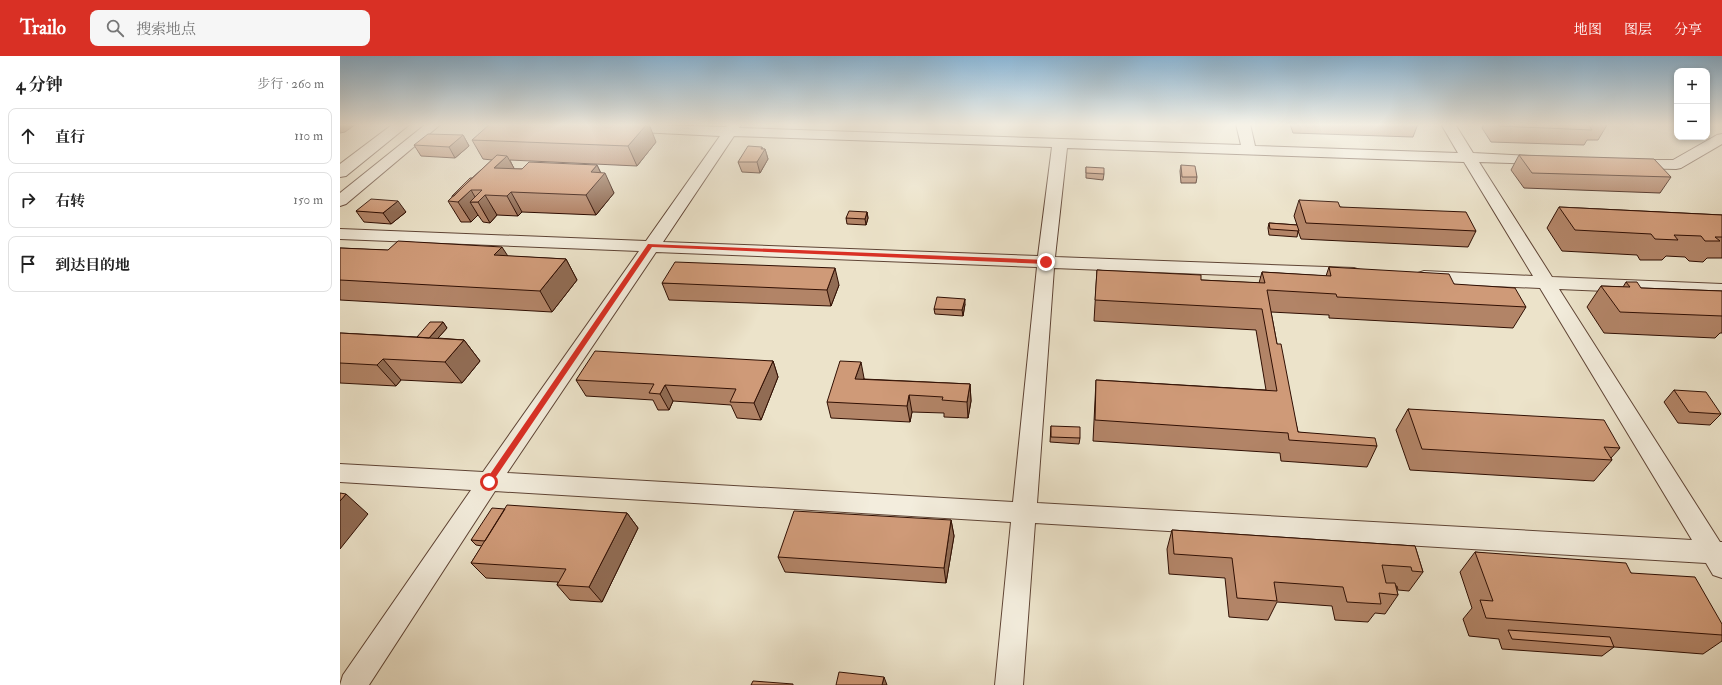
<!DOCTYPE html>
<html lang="zh">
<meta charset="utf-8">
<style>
:root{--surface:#fff;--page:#f6f6f6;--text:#222;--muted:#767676;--line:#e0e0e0;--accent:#d93025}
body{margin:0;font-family:"IM FELL Double Pica","Noto Serif SC",serif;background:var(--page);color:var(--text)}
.controls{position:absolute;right:12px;top:12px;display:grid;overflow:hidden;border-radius:8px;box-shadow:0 2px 6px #0003}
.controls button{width:36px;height:36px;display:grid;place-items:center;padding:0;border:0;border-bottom:1px solid var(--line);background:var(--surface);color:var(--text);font:20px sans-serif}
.stop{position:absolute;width:12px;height:12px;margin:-9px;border:3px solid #d93025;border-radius:50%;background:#fff}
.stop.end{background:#d93025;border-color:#fff;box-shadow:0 1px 4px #0008}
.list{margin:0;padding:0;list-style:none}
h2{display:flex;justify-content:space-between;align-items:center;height:52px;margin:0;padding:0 16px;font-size:17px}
h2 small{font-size:13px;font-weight:400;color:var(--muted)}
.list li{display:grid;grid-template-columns:26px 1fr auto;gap:12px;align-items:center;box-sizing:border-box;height:56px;margin:0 8px 8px;padding:0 8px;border:1px solid var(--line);border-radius:8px}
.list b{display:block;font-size:15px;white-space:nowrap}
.list em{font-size:13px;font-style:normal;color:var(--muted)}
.icon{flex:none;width:22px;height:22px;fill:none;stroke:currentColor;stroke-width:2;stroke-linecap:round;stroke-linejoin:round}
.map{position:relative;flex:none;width:1382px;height:629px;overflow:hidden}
header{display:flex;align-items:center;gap:24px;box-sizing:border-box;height:56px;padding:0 20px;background:var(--accent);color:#fff}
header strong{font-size:19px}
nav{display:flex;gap:22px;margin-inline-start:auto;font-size:14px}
.search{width:280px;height:36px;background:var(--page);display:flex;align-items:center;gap:10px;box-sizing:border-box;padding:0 14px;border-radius:8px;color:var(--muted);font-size:15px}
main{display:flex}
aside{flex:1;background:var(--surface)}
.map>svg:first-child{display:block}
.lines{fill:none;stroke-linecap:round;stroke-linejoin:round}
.minor-casing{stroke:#5f4435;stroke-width:2}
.tertiary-casing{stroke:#5f4435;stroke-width:2}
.minor{fill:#f3eddd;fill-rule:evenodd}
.tertiary{fill:#f3eddd;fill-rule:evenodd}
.wall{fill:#b28467;stroke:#300f03}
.shaded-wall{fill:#916c54;stroke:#300f03}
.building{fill:#cf9a78;stroke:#300f03}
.route{fill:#d93025}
</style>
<header>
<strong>Trailo</strong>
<div class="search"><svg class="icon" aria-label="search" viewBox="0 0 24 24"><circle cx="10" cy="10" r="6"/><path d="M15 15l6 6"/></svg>搜索地点</div>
<nav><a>地图</a><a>图层</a><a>分享</a></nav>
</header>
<main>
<aside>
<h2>4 分钟<small>步行 · 260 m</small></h2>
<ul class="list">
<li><svg class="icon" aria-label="ahead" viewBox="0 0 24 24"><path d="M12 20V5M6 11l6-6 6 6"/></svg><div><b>直行</b></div><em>110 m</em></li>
<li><svg class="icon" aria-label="right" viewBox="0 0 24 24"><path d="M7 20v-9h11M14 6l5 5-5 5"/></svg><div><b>右转</b></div><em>150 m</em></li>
<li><svg class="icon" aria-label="arrive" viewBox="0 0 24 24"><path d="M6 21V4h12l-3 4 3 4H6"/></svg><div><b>到达目的地</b></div></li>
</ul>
</aside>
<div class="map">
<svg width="1382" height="629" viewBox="0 0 1382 629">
<rect width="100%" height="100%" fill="#ece3ca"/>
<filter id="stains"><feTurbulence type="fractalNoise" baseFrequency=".005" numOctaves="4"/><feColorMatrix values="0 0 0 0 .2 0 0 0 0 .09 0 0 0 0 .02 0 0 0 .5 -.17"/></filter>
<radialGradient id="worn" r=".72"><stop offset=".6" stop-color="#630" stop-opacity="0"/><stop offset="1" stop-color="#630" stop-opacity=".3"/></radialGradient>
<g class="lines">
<defs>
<path id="minor" d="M 86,68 L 101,68 L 6,148 L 0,150 L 0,137 Z
M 284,68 L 386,71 L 388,68 L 402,68 L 399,72 L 901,89 L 896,68 L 910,68 L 915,90 L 1118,97 L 1101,68 L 1115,68 L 1133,97 L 1208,101 L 1210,104 L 1208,107 L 1203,108 L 1139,106 L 1212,221 L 1382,228 L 1382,240 L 1219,233 L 1380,486 L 1382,486 L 1382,522 L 1373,519 L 1366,507 L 695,467 L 683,629 L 655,629 L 671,466 L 155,435 L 29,629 L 0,629 L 3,619 L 131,434 L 0,426 L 0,408 L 143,416 L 299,195 L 0,183 L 0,173 L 306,185 L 380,80 L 279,75 L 277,72 L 279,69 ZM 394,80 L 712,91 L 698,200 L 323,186 ZM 727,92 L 1124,106 L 1193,220 L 1084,215 L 1078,217 L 1075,221 L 1078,225 L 1084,227 L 1200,232 L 1352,484 L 697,447 L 714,212 L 1014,224 L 1020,222 L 1023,218 L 1020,214 L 1014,212 L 715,201 ZM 316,196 L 697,211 L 673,446 L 167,417 Z
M 1382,78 L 1382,88 L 1341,112 L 1336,113 L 1291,112 L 1286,111 L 1284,108 L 1286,105 L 1291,104 L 1333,104 L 1377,79 Z"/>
<path id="tertiary" d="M 53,68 L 70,68 L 6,120 L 0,121 L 0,108 Z"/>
</defs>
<use href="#minor" class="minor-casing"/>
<use href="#tertiary" class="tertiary-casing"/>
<use href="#minor" class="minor"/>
<use href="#tertiary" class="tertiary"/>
</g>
<path class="wall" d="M 950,68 L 1078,68 L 1073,81 L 953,77 Z
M 1144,68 L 1266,68 L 1267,69 L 1258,84 L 1247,84 L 1244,89 L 1151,86 L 1142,72 Z
M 123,79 L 129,90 L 115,102 L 81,100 L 74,89 Z
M 132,84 L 316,86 L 297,110 L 170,104 L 174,113 L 182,113 L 257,109 L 261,117 L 274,137 L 256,159 L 182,156 L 178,160 L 157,159 L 150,167 L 143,166 L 138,159 L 131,166 L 121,166 L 108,145 L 112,141 L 112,140 L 152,104 L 143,103 Z
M 423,93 L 425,93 L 428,103 L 420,117 L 402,116 L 398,106 Z
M 1179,99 L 1331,121 L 1320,137 L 1184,132 L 1171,114 Z
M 841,109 L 857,121 L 856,127 L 841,127 L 840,115 Z
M 746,111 L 764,118 L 763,124 L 746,122 Z
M 959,144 L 1000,151 L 1136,175 L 1128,191 L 961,183 L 958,175 L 957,181 L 929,179 L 928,172 L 929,167 L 957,169 L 954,160 Z
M 1219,151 L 1382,159 L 1382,202 L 1367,202 L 1363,206 L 1349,205 L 1345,201 L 1326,200 L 1322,204 L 1300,204 L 1297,199 L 1222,195 L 1207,172 Z
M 16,155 L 66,156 L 51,168 L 24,166 Z
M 527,156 L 528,162 L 526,169 L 507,168 L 506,162 Z
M 0,192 L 226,203 L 237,224 L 212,256 L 0,244 Z
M 989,211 L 1114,228 L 1186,251 L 1173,272 L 989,262 L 989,259 L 931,256 L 937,288 L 958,376 L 1037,390 L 1027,411 L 941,405 L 940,397 L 753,385 L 755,345 L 756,324 L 926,334 L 916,274 L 754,265 L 757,214 L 861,224 L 919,227 L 922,216 L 986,220 Z
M 1286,226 L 1301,232 L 1382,235 L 1382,277 L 1380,277 L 1375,282 L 1264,277 L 1247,251 L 1261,230 L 1283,231 Z
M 322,227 L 499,229 L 491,250 L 329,244 Z
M 625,248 L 623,260 L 595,258 L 594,253 Z
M 103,266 L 107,272 L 98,282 L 124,284 L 140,305 L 122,327 L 61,324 L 56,330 L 0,327 L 0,277 L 77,281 Z
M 433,305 L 438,321 L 421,364 L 397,362 L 391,349 L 333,345 L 329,354 L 318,354 L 313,344 L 246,340 L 236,324 Z
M 524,322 L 524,323 L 630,328 L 631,345 L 628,362 L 604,361 L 604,357 L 572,356 L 570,366 L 491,362 L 487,346 Z
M 1334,334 L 1381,358 L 1370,369 L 1338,367 L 1324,346 Z
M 1068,353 L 1280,392 L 1271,402 L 1272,404 L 1254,425 L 1070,414 L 1056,374 Z
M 711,370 L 740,382 L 739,388 L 710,386 Z
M 165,453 L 287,457 L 298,472 L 262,546 L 230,544 L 217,529 L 218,526 L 146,522 L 131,507 L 142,490 L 136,489 L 131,484 Z
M 611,464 L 614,480 L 606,527 L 445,516 L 438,501 Z
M 832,474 L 1075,490 L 1083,516 L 1069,535 L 1058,534 L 1057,530 L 1056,530 L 1058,539 L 1045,558 L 1035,557 L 1028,566 L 995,564 L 992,550 L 937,546 L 928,564 L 889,561 L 885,522 L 829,518 L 827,493 Z
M 1135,496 L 1291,517 L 1382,568 L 1382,585 L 1363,598 L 1274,591 L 1262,600 L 1162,593 L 1159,584 L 1159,583 L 1129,580 L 1123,563 L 1132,552 L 1120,516 Z"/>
<path class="shaded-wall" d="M 0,68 L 16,68 L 5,76 L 0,77 Z
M 307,68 L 309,68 L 316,86 L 297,110 L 288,90 Z
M 123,79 L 129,90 L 115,102 L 109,91 Z
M 422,91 L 424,95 L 425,93 L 428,103 L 420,117 L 417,106 Z
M 167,100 L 178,119 L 154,112 Z
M 257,109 L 262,120 L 265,117 L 274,137 L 256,159 L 246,139 L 251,116 Z
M 131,134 L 138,146 L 145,139 L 157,159 L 150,167 L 138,146 L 130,146 L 138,159 L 131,166 L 118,146 Z
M 171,136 L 182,156 L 178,160 L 167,140 Z
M 58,145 L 66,156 L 51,168 L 43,157 Z
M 527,156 L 528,162 L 526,169 L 525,163 Z
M 162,191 L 175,211 L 154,199 Z
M 226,203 L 237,224 L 212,256 L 200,235 Z
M 495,212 L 499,229 L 491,250 L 487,234 Z
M 625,243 L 625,248 L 623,260 L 622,254 Z
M 103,266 L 107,272 L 90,291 L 86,286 Z
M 124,284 L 140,305 L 122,327 L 105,306 Z
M 43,303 L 61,324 L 56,330 L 37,309 Z
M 433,305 L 438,321 L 421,364 L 414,347 Z
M 521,306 L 524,322 L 519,339 L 515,323 Z
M 630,328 L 631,345 L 628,362 L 627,346 Z
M 325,329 L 333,345 L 329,354 L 320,338 Z
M 569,339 L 572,356 L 570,366 L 567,350 Z
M 6,438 L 28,458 L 0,493 L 0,445 Z
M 287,457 L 298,472 L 262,546 L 249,531 Z
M 611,464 L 614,480 L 606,527 L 604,512 Z
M 544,621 L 547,629 L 542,629 Z"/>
<path class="building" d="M 150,68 L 307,68 L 288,90 L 132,84 Z
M 1157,68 L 1266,68 L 1267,69 L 1248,68 L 1252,74 L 1159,70 Z
M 88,78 L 123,79 L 109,91 L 74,89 Z
M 408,90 L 422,91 L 421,93 L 425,93 L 417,106 L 398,106 Z
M 157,99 L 167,100 L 154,112 L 182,113 L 189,106 L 257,109 L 251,116 L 265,117 L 246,139 L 171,136 L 167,140 L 145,139 L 138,146 L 130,146 L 142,134 L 131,134 L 118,146 L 108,145 Z
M 1179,99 L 1314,103 L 1331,121 L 1192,117 Z
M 841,109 L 855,110 L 857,121 L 842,121 Z
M 746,111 L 764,112 L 764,118 L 746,117 Z
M 130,122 L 132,122 L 114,140 L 112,140 Z
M 31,143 L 58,145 L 43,157 L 16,155 Z
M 959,144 L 998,146 L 1000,151 L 1126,156 L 1136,175 L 966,167 Z
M 1219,151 L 1382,159 L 1382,181 L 1375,181 L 1380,185 L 1365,185 L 1361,180 L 1334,179 L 1338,184 L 1315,183 L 1311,178 L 1235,174 Z
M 509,155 L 527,156 L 525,163 L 506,162 Z
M 929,167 L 957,169 L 959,175 L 930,173 Z
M 58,185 L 162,191 L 154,199 L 226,203 L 200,235 L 0,224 L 0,192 L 48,194 Z
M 335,206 L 495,212 L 487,234 L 322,227 Z
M 989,211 L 1109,218 L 1114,228 L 1175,232 L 1186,251 L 997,241 L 996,238 L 927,234 L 937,288 L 941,288 L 958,376 L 1035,382 L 1037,390 L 949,384 L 948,377 L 755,364 L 756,324 L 937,335 L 922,253 L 755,244 L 757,214 L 861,219 L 861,224 L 925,227 L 922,216 L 991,220 Z
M 1286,226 L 1297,226 L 1301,232 L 1382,235 L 1382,260 L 1280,256 L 1261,230 L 1290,231 Z
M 597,241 L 625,243 L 622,254 L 594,253 Z
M 90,266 L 103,266 L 89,282 L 77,281 Z
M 0,277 L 124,284 L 105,306 L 43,303 L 37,309 L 0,307 Z
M 255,295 L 433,305 L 414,347 L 390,346 L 396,333 L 325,329 L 320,338 L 309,337 L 314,328 L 236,324 Z
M 500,305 L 521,306 L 515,323 L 630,328 L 627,346 L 602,344 L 603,341 L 569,339 L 567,350 L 487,346 Z
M 1334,334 L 1366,336 L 1381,358 L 1349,356 Z
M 1068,353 L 1264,364 L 1280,392 L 1264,391 L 1272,404 L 1082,393 Z
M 711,370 L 740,371 L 740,382 L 711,381 Z
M 0,437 L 6,438 L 0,445 Z
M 167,449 L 287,457 L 249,531 L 217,529 L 226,513 L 131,507 Z
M 152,452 L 165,453 L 145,485 L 131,484 Z
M 454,455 L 611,464 L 604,512 L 438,501 Z
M 832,474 L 1075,490 L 1083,516 L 1072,515 L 1071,511 L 1042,509 L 1046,527 L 1055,527 L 1058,539 L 1039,537 L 1041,548 L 1007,546 L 1003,531 L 934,526 L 937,545 L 897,542 L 892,502 L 834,498 Z
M 1135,496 L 1286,507 L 1291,517 L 1355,521 L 1382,568 L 1382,579 L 1146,562 L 1140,544 L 1153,545 Z
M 1168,574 L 1270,581 L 1274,591 L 1172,583 Z
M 499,616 L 544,621 L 542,629 L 496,629 Z
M 413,625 L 453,628 L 453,629 L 411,629 Z"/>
<linearGradient id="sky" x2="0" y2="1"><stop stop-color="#8ab7d8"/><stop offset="0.44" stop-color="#f6f2e7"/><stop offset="1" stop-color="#f6f2e7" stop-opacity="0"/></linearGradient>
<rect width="1382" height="156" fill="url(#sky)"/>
<path class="route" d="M 308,188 L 706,204 L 709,206 L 706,208 L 312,191 L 151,428 L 146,428 L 146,424 Z"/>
<rect width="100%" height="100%" filter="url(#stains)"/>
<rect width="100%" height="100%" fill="url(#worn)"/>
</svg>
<div class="controls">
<button>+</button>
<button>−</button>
</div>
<div class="stop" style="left:149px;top:426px"></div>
<div class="stop end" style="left:706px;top:206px"></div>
</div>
</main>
